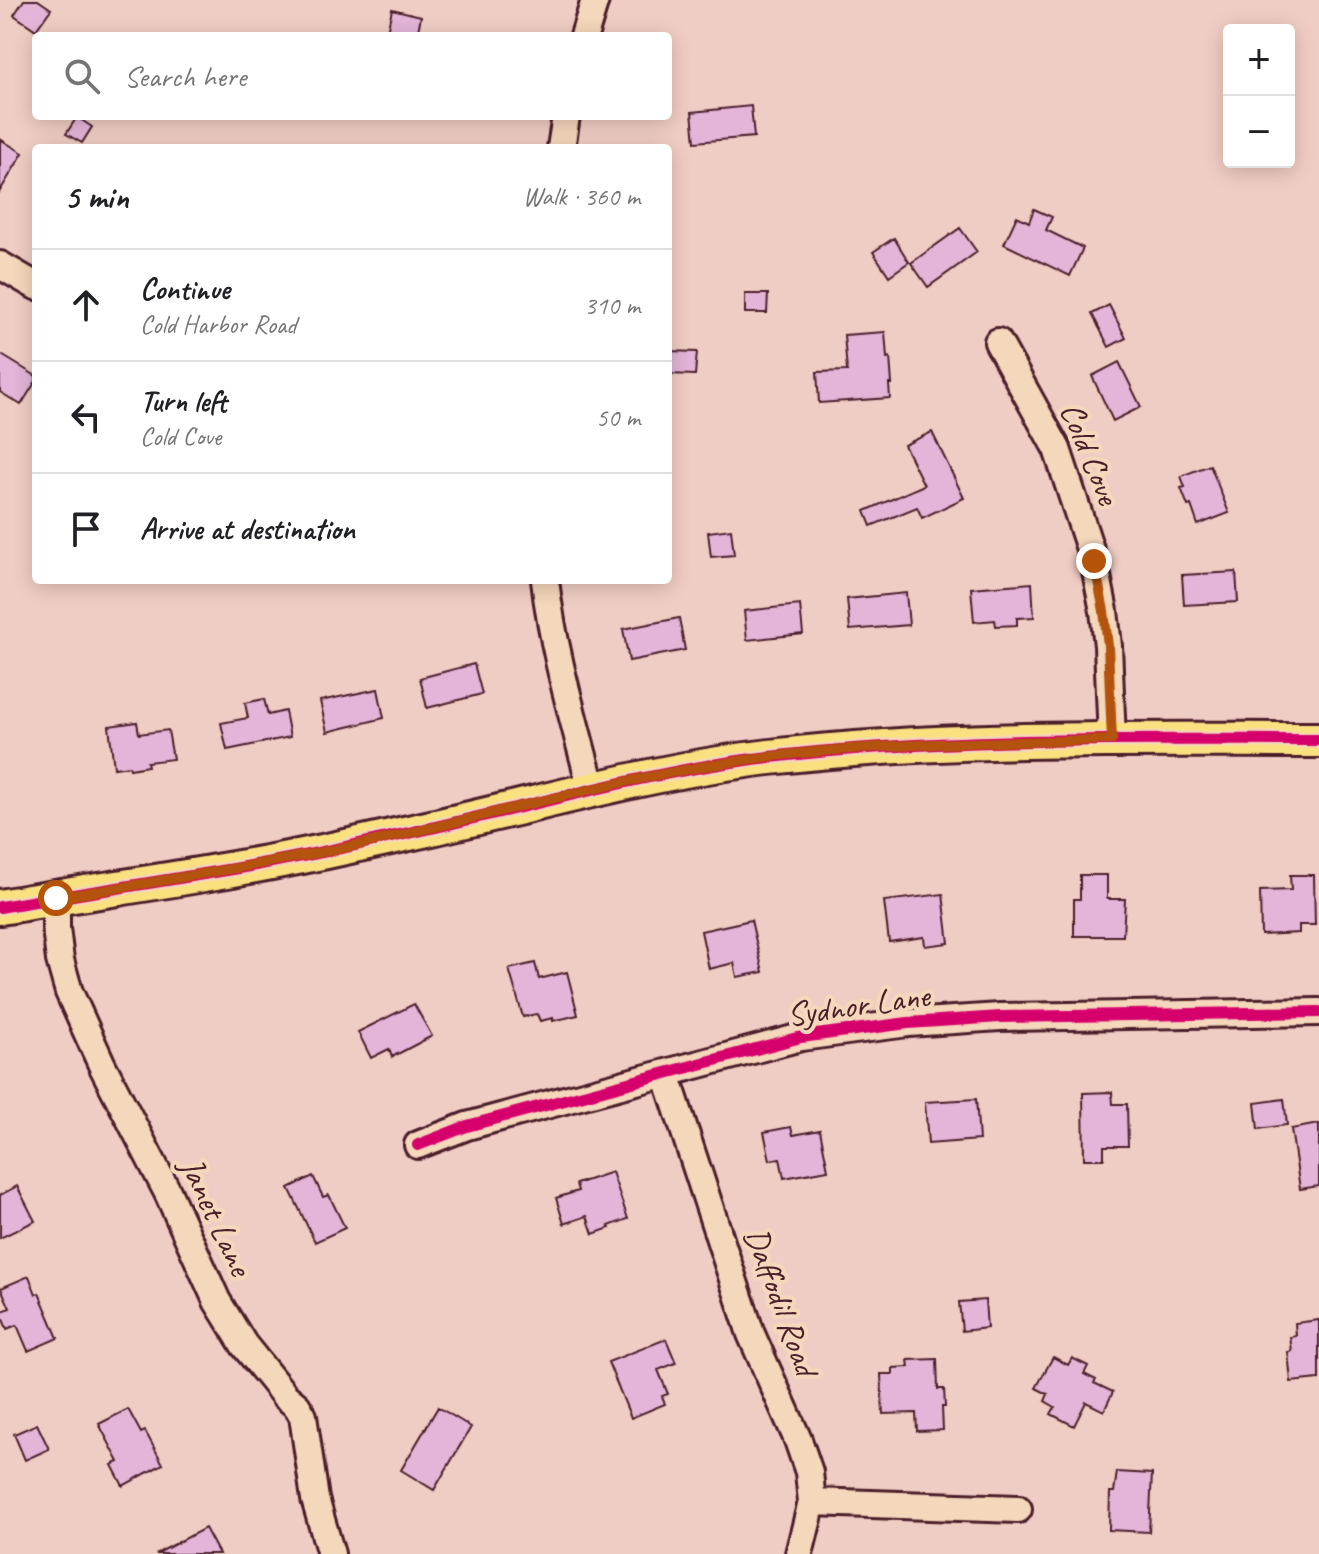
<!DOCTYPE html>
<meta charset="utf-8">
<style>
:root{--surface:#fff;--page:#f2f2f2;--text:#202124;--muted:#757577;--line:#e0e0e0}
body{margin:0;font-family:Caveat,sans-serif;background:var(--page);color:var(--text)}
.controls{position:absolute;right:24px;top:24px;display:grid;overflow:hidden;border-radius:8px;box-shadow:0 4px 20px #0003}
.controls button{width:72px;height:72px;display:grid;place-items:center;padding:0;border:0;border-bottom:2px solid var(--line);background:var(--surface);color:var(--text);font:40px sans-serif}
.stop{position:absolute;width:24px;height:24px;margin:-18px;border:6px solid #b45309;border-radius:50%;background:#fff}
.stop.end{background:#b45309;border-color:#fff;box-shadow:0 2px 8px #0008}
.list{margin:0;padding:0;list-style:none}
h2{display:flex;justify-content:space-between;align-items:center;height:104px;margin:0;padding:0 32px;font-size:34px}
h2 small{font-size:26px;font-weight:400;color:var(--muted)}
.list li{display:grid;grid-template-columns:52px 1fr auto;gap:24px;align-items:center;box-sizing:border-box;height:112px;padding:0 32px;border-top:2px solid var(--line)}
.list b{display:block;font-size:30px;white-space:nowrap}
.list p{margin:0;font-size:26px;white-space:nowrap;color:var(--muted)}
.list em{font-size:26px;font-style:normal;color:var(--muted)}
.icon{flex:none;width:44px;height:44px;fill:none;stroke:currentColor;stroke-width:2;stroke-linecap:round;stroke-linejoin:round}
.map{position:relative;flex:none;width:1319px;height:1554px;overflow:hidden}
.search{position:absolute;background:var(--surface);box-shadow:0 4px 20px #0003;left:32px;top:32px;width:640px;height:88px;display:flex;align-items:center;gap:20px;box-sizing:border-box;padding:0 28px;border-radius:8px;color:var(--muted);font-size:30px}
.panel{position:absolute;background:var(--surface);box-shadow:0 4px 20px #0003;left:32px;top:144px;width:640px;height:440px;border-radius:8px}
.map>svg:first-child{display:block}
.building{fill:#e3b5d8;stroke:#4a1f2b;stroke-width:2}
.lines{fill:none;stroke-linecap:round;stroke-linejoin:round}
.minor-casing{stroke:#4a1f2b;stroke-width:32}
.major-casing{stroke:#4a1f2b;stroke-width:40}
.minor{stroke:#f5d7bb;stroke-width:26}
.major{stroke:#fae180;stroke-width:34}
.cycleway-casing{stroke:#f5d7bb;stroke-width:17}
.cycleway{stroke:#d6006c;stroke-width:12}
.route{stroke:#b45309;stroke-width:10}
.labels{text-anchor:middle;stroke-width:8;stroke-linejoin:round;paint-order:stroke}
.street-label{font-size:34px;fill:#4a1f2b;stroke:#f5d7bb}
</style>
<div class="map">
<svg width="1319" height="1554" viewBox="0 0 1319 1554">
<rect width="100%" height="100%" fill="#f0cdc4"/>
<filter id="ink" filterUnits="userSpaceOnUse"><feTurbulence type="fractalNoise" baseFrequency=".0125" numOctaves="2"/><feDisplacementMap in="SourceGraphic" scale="16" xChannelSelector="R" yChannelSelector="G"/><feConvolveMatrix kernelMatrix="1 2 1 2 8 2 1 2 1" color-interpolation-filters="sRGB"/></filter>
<g filter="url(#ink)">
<path class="building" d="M 24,0 L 38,0 L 51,9 L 36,30 L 14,15 Z
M 392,9 L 421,16 L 417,36 L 386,36 Z
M 751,106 L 754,137 L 695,142 L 692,112 Z
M 77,117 L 92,127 L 82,143 L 66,134 Z
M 0,139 L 23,153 L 0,191 Z
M 1034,209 L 1052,217 L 1046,230 L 1083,248 L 1070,276 L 1004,244 L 1017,216 L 1029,222 Z
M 960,228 L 977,252 L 928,287 L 911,263 Z
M 894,238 L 909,262 L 889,276 L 873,252 Z
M 745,294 L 768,294 L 767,313 L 745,313 Z
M 1109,305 L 1126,338 L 1109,347 L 1092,314 Z
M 885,332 L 887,358 L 890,357 L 892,384 L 889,384 L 890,398 L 819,403 L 817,372 L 847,371 L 844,335 Z
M 668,351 L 697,352 L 695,375 L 668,374 Z
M 0,354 L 36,376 L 36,381 L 21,405 L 0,392 Z
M 1119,362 L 1141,407 L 1113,421 L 1092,376 Z
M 932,432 L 964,498 L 922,518 L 917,507 L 871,526 L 865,511 L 924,485 L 904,445 Z
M 1210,465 L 1229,513 L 1198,525 L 1191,505 L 1188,506 L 1181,488 L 1185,487 L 1181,476 Z
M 731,529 L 734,555 L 711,557 L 708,532 Z
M 1236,572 L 1238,602 L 1184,605 L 1182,575 Z
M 1032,583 L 1034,617 L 1017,618 L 1017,625 L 996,626 L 995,620 L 974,622 L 971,588 Z
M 906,593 L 909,625 L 850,630 L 847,599 Z
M 800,605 L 803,634 L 747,640 L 744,611 Z
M 679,618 L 685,650 L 629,661 L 623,629 Z
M 474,664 L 482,694 L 427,708 L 420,678 Z
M 378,689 L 384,718 L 327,732 L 320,701 Z
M 264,699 L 268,715 L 285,711 L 290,737 L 227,750 L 221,723 L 248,718 L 245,703 Z
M 137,722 L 139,734 L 168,730 L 173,759 L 147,762 L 148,766 L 130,769 L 129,766 L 114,768 L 109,726 Z
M 1080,875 L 1107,875 L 1107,899 L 1125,899 L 1123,936 L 1074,936 L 1074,899 L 1080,899 Z
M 1290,875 L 1314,875 L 1315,925 L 1299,925 L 1299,933 L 1261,935 L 1260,891 L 1291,890 Z
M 943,894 L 949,943 L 925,946 L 924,937 L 889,942 L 884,901 Z
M 751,920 L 763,972 L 737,977 L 734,963 L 709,969 L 701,931 Z
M 535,963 L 539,979 L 567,972 L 578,1015 L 553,1021 L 553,1018 L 540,1021 L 537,1014 L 523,1017 L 509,969 Z
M 414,1004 L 432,1036 L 392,1057 L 389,1049 L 371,1058 L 358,1032 Z
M 1112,1092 L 1113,1104 L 1127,1104 L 1128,1146 L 1104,1146 L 1104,1159 L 1084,1159 L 1083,1093 Z
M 976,1099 L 979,1140 L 928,1144 L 925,1102 Z
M 1284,1099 L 1287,1125 L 1258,1129 L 1255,1103 Z
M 1319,1124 L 1319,1186 L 1300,1189 L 1291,1129 Z
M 791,1127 L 793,1135 L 820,1130 L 828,1170 L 784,1178 L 780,1158 L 770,1160 L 764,1132 Z
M 612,1172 L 628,1219 L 609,1226 L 610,1228 L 593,1234 L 587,1216 L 564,1224 L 556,1198 L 578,1191 L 576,1184 Z
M 313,1176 L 323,1197 L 329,1195 L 345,1228 L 315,1242 L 289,1188 Z
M 17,1186 L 35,1221 L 0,1238 L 0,1195 Z
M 29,1276 L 36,1294 L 39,1293 L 58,1338 L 28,1351 L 17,1325 L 7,1329 L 0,1312 L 10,1308 L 1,1288 Z
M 985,1300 L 987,1328 L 962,1331 L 959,1302 Z
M 1319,1320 L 1319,1379 L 1291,1382 L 1288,1352 L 1292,1351 L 1290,1337 L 1296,1336 L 1295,1323 Z
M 666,1339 L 676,1363 L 658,1370 L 668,1394 L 662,1396 L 665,1404 L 631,1418 L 608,1362 Z
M 1053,1357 L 1068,1365 L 1072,1358 L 1088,1366 L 1084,1374 L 1096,1380 L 1094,1383 L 1113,1392 L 1104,1411 L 1086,1402 L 1074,1426 L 1051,1414 L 1055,1407 L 1045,1401 L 1048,1394 L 1036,1388 Z
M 937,1359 L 938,1389 L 944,1389 L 945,1407 L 942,1407 L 943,1430 L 917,1431 L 916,1413 L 883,1414 L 881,1374 L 893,1374 L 893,1368 L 909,1367 L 908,1360 Z
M 438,1407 L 471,1427 L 434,1490 L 401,1470 Z
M 128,1409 L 141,1433 L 145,1431 L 163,1464 L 123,1486 L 112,1465 L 119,1462 L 99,1424 Z
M 37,1424 L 49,1449 L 25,1460 L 14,1434 Z
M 1117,1472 L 1152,1474 L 1149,1532 L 1109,1530 L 1110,1492 L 1114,1492 Z
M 205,1528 L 219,1554 L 156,1554 Z"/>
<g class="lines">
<defs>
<path id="minor" d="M 584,36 L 595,0
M 561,148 L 566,116
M 0,265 L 36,286
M 998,342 L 1057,449 L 1094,561 L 1104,611 L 1108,646 L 1112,740
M 545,580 C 553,651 574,720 592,790
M 56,898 L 56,928 L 60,960 L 69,992 L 102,1065 L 168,1193 L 217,1301 L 244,1345 L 285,1396 L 297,1406 L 303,1416 L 315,1499 L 331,1554
M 666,1074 L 751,1334 L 798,1440 L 809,1472 L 812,1502 L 799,1554
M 418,1145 L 467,1126 L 801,1037 L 908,1023 L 1000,1017 L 1319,1012
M 812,1502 L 1018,1509"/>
<path id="major" d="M 0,907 C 117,887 234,872 350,846 C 411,833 472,819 533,804 C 611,785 690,766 770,757 C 952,736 1136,740 1319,740"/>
</defs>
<use href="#minor" class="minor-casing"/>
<use href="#major" class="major-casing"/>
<use href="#minor" class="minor"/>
<use href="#major" class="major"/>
<defs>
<path id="cycleway" d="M 0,907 C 117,887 234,872 350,846 C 411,833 472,819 533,804 C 611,785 690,766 770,757 C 952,736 1136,740 1319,740
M 418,1145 L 467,1126 L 801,1037 L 908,1023 L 1000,1017 L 1319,1012"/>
</defs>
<use href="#cycleway" class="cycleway-casing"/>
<use href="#cycleway" class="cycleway"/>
</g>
</g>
<g class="lines" filter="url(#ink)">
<path class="route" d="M 56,898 C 153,882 251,867 348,847 C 487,817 625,775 767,757 C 881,743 997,742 1112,740 L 1108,646 L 1104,611 L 1094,561"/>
</g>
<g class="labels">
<g class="street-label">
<text transform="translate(1091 453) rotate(68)" y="12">Cold Cove</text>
<text transform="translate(858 1004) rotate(-8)" y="12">Sydnor Lane</text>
<text transform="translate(217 1216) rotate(65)" y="12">Janet Lane</text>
<text transform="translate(782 1301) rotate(70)" y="12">Daffodil Road</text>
</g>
</g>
</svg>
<div class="controls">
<button>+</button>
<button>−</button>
</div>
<div class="stop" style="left:56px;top:898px"></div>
<div class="stop end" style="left:1094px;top:561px"></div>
<div class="search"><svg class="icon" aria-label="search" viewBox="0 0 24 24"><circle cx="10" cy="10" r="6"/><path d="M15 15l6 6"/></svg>Search here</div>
<section class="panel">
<h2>5 min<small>Walk · 360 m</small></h2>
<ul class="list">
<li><svg class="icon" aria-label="ahead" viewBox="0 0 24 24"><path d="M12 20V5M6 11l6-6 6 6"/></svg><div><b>Continue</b><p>Cold Harbor Road</p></div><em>310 m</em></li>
<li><svg class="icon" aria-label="left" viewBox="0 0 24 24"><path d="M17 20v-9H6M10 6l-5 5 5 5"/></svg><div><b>Turn left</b><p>Cold Cove</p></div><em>50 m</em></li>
<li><svg class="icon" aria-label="arrive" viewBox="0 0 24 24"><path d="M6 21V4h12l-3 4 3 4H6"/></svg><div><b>Arrive at destination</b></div></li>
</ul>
</section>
</div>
